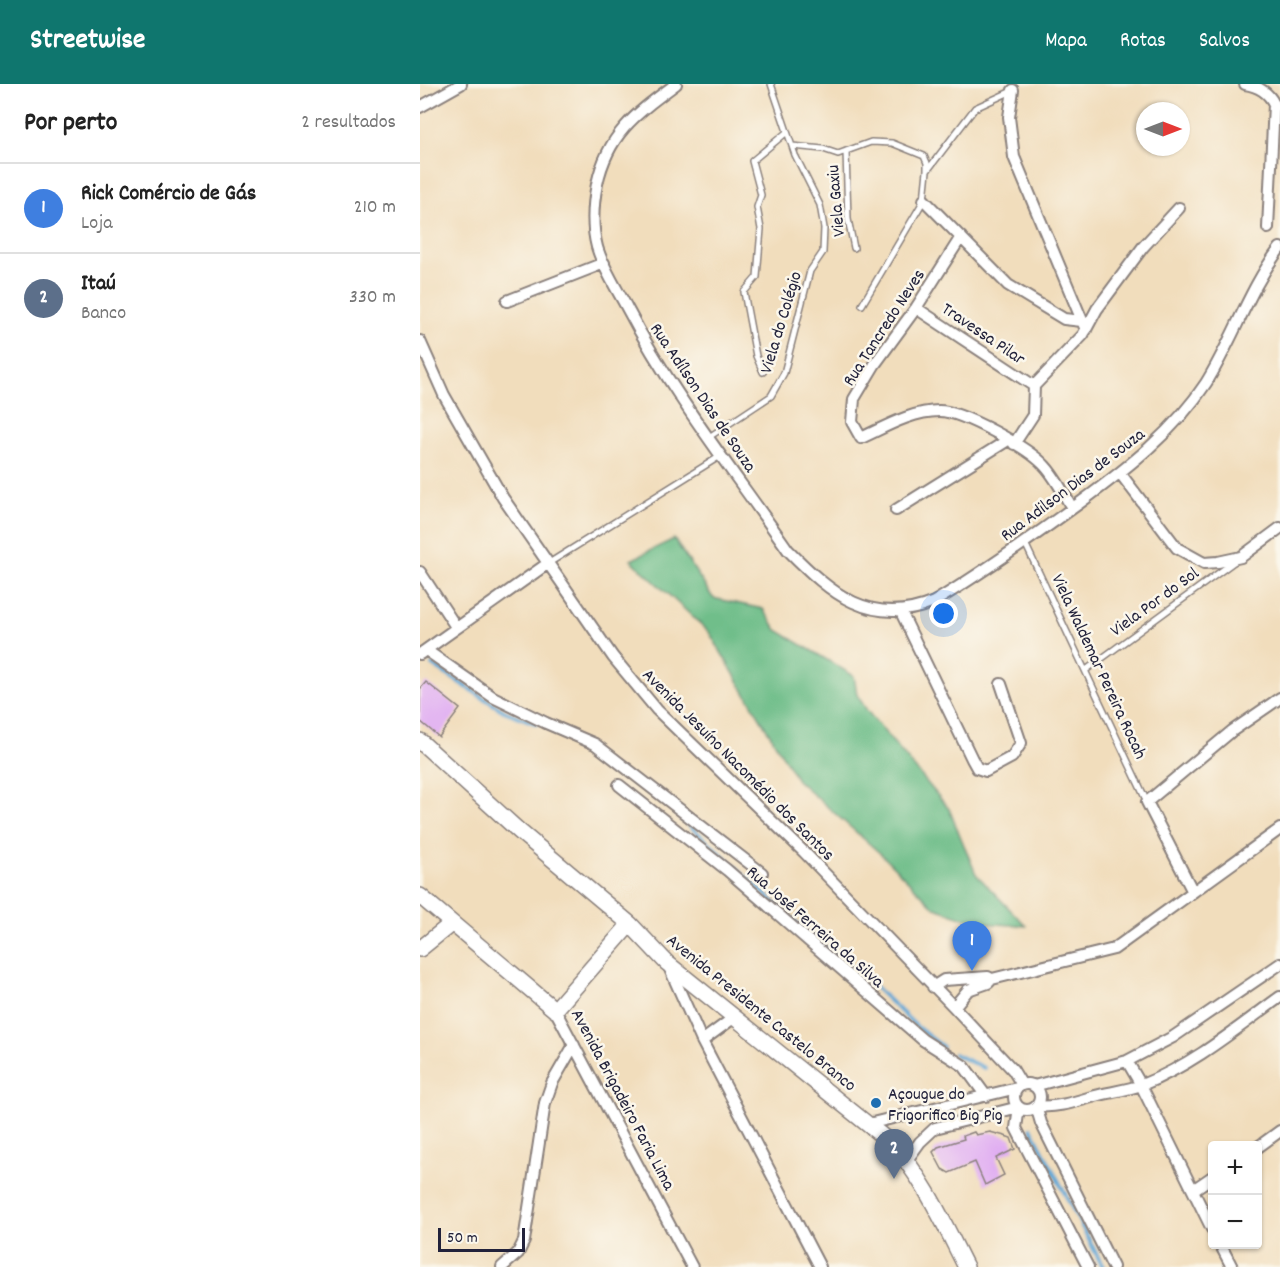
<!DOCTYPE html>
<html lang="pt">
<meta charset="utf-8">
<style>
:root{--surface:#fff;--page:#f6f6f6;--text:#222;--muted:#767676;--line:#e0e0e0;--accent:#0f766e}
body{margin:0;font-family:Dekko,sans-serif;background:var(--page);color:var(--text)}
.controls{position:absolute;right:18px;bottom:18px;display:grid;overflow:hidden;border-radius:6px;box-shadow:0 2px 4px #0004}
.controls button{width:54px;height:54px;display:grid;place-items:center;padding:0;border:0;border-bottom:2px solid var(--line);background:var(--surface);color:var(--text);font:30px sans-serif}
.compass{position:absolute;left:716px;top:18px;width:54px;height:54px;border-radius:50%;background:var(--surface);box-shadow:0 2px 4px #0004;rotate:90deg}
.scale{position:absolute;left:18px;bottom:15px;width:87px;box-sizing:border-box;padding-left:6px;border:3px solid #22223b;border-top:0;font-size:16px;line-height:21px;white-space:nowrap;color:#22223b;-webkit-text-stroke:4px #fbf7ec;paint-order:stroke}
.you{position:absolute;left:524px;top:530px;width:21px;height:21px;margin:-15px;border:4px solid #fff;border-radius:50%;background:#1a73e8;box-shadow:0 0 0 9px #1a73e833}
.badge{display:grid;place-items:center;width:39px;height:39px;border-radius:50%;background:var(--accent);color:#fff;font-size:20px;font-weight:700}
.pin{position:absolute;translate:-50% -50px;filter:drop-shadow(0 2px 3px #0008)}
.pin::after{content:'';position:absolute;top:32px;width:21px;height:18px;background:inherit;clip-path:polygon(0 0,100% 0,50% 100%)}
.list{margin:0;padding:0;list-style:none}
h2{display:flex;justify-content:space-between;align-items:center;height:78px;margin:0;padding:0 24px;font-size:26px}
h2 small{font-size:20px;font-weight:400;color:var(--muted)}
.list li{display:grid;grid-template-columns:39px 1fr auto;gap:18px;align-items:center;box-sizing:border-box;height:90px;padding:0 24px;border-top:2px solid var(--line)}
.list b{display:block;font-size:22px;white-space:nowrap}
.list p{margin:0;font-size:20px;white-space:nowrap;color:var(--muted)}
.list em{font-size:20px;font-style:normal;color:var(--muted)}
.map{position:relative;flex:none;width:860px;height:1183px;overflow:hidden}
header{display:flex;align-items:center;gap:36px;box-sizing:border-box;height:84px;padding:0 30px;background:var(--accent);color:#fff}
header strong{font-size:28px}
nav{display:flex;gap:33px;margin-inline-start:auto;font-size:21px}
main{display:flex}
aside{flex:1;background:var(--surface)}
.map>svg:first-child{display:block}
.forest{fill:#6fbe8a;stroke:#487062;stroke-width:1.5}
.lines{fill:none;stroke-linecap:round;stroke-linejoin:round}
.stream{stroke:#60a7d6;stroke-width:4}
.building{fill:#e0adf2}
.lane-casing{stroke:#8a807c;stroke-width:8}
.street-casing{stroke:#8a807c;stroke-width:14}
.secondary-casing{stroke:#8a807c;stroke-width:18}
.lane{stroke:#fff;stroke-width:5}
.street{stroke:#fff;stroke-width:10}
.secondary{stroke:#fff;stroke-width:15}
.poi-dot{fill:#1f6fb2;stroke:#fbf7ec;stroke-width:2}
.labels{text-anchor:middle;stroke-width:5;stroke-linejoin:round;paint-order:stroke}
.street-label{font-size:18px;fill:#22223b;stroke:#fbf7ec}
.poi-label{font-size:18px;fill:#22223b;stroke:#fbf7ec;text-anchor:start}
</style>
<header>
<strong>Streetwise</strong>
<nav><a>Mapa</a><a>Rotas</a><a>Salvos</a></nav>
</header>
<main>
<aside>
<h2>Por perto<small>2 resultados</small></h2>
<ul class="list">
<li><span class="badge" style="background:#3f7fe0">1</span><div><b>Rick Comércio de Gás</b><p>Loja</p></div><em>210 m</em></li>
<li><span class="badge" style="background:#5c6f8a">2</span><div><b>Itaú</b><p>Banco</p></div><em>330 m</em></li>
</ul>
</aside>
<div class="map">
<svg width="860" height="1183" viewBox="0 0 860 1183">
<rect width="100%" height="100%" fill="#fbf7ec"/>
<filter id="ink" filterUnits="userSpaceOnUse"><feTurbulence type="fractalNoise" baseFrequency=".0167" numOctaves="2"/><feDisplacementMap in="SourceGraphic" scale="12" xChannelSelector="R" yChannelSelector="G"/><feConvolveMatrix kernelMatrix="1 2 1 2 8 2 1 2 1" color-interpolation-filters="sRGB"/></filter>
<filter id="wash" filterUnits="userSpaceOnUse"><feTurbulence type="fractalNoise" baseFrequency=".008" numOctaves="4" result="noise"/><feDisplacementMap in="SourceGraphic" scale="24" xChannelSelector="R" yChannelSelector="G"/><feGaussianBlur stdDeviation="1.35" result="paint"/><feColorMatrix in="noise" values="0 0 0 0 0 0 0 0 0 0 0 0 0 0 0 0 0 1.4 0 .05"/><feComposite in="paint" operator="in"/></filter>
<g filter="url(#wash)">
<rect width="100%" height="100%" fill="#f1ddbc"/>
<path class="forest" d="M 254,455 L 293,514 L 343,525 L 357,546 L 434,592 L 437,611 L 448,628 L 529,725 L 556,790 L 606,842 L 560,839 L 515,824 L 462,771 L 377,696 L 289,548 L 211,476 Z"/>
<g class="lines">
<path class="stream" d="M 12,581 L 84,627 L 117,640
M 258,731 L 392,853 L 454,902 L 497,943 L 523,963
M 534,970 L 564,984
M 611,1044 L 683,1183"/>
</g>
<g id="blocks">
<path class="building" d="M 6,598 L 40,625 L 19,653 L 0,637 L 0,605 Z
M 554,1048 L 556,1051 L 570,1048 L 585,1052 L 591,1054 L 595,1065 L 576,1074 L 584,1091 L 565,1101 L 555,1078 L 529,1089 L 522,1085 L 513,1068 L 518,1063 L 544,1055 L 543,1052 Z"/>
</g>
</g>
<g filter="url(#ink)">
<use href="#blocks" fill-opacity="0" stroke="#8a807c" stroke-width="1.5"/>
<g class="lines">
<defs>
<path id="lane" d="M 372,62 L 403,65 L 418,70 L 451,58 L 472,59 L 504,72 L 507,79 L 507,87 L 504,116 L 442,221
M 426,67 L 428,135 L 434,164
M 507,87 L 555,24 L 592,7
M 343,288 L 336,272 L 324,208 L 337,193 L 341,145 L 337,123 L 341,111 L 332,77 L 367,48
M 289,353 L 351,312 L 364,289 L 390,187 L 403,168 L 404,144 L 400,121 L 375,71 L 351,0
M 605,459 L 727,718
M 129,479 L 302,371
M 666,586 L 815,477"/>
<path id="street" d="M 256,0 C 217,29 188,49 177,100 C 173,120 172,144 177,163 C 183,184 197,205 207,224 C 252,310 313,387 368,466 C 411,510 451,544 514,518 C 565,487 613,453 661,418 C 707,384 754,348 786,299 C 813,256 829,205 860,164
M 825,0 C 838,2 849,9 854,20 L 848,144
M 593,6 L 589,33 L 594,73 L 666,246
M 0,23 L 41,0
M 504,116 L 588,201 L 644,235 L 662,237
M 541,153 L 496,224 L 455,280 L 434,315 L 432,338 L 441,354 C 465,343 492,327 519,327 C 542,327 609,364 625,382 C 636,394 644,410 652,424
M 87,217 L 184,179
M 496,224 L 614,302
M 0,257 L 24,311 L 83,414 L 193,573 L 237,626 L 384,768 L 534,923 L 593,986 L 602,1001
M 594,360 L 613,331 L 614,302 L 663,251 L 677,225 L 723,163 L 759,124
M 700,389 L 757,464 L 784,479 L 798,478 L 821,473 L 860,444
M 476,426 L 588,356
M 0,488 L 36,543
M 481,528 L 552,675 L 557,684 L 566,687 L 592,673 L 601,659 L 581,600
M 6,566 L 73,613 L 126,639 L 175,660 L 342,789
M 0,570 L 127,480
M 199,701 L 307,786 L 503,956 L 544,982 L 566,1012
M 773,808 L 727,718 L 812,647 L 860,614
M 249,883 L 282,957 L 400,1183
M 513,903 L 524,896 L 568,893 L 571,895
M 534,923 L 548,906 L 568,899 L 572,895 L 694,865 L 860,745
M 135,926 L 272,1183
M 282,957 L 316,932
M 707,977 L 721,1001 L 792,1145
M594 1013a13 13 0 1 1 26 0a13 13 0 1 1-26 0Z
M 614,1002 L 707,977 L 753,953 L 860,880
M 448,1040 L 597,1004
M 838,1063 L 860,1047
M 487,1076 L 500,1058 L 515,1044 L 599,1023 L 596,1044 L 668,1183
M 773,1106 L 792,1093
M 800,1160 L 812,1183
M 82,1183 L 98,1169 L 104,1157 L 125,1019 L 132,999 L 154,961
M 693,1183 L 621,1039 L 616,1022 C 637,1024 655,1018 675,1012 C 691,1008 708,1006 724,1000 C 774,980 817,944 860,913"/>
<path id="secondary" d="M 0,657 L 99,747 L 210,840 L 247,879 L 471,1059 C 504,1094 524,1140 546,1183
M 0,812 L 135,926 L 210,840
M 0,865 L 31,840"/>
</defs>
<use href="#lane" class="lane-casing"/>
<use href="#street" class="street-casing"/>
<use href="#secondary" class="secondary-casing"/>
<use href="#lane" class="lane"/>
<use href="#street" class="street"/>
<use href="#secondary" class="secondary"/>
</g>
</g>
<circle class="poi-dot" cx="456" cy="1019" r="6"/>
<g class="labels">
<g class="street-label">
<text transform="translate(415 117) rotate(-95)" y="6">Viela Gaxiu</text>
<text transform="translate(360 238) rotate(-73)" y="6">Viela do Colégio</text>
<text transform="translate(463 243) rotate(-57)" y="6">Rua Tancredo Neves</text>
<text transform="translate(564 249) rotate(34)" y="6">Travessa Pilar</text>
<text transform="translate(284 313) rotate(56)" y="6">Rua Adílson Dias de Souza</text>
<text transform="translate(652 400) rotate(-37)" y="6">Rua Adilson Dias de Souza</text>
<text transform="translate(734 517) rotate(-36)" y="6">Viela Por do Sol</text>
<text transform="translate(680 582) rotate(65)" y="6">Viela Waldemar Pereira Rocah</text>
<text transform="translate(319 680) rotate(45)" y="6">Avenida Jesuíno Nacomédio dos Santos</text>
<text transform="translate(396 842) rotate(41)" y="6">Rua José Ferreira da Silva</text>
<text transform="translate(342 928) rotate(39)" y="6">Avenida Presidente Castelo Branco</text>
<text transform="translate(204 1015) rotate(62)" y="6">Avenida Brigadeiro Faria Lima</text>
</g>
<g class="poi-label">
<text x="468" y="1015">Açougue do<tspan x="468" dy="21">Frigorifico Big Pig</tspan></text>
</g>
</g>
</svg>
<div class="controls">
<button>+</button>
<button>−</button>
</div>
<svg class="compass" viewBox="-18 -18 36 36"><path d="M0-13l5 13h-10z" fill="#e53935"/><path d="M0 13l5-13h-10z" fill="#767676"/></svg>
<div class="scale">50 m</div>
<div class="you"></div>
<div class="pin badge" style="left:552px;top:887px;background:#3f7fe0">1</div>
<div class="pin badge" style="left:474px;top:1095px;background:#5c6f8a">2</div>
</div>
</main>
